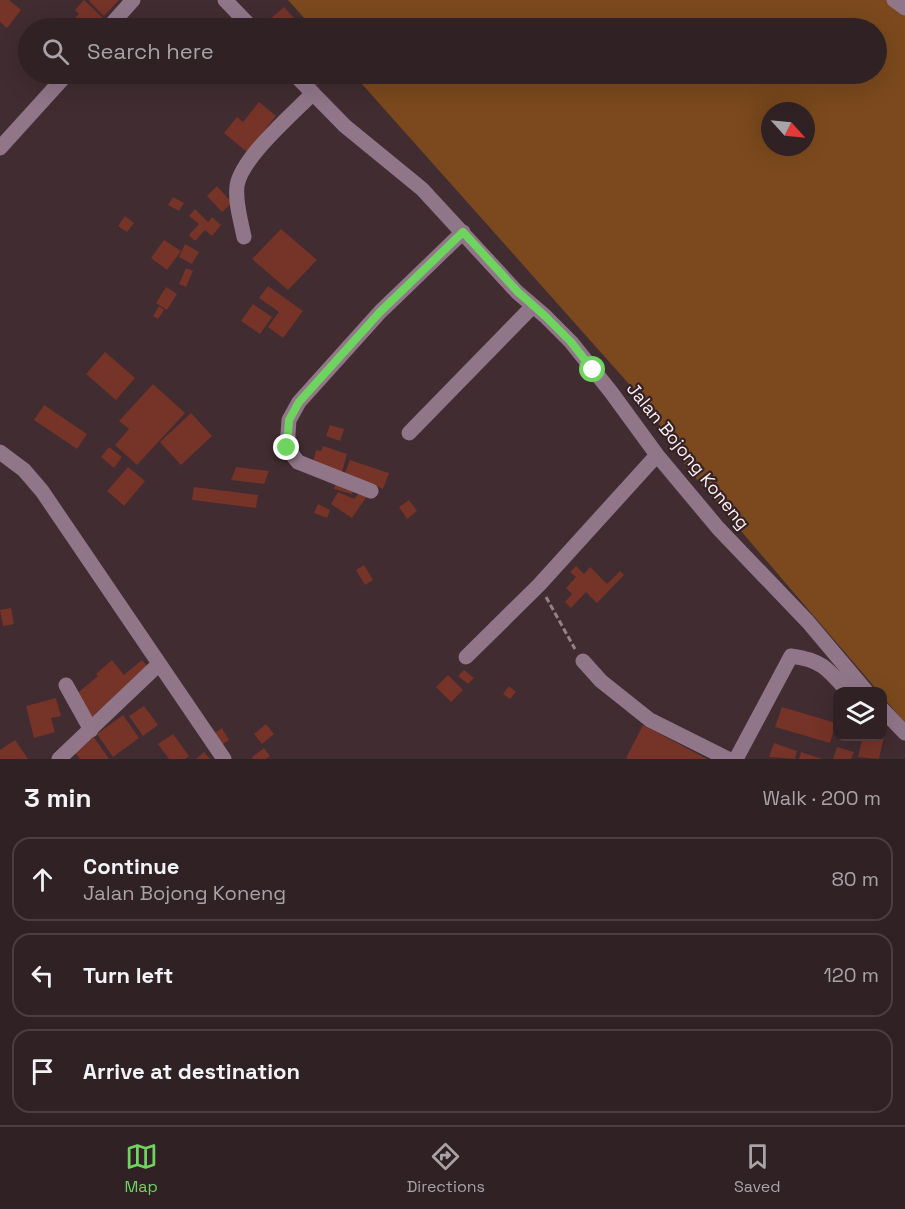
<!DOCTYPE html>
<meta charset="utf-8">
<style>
:root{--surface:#302125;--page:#3c2e32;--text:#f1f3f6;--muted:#a8a3a7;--line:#4b3e42;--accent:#6fd360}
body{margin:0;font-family:"Space Grotesk",sans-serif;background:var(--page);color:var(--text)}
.controls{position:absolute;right:18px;bottom:18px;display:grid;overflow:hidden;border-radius:12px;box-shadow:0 6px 24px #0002}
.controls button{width:54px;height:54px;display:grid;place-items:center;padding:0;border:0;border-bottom:2px solid var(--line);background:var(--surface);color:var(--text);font:30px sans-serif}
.compass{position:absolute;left:761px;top:102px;width:54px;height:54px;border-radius:50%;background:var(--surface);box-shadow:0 6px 24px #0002;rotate:117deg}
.stop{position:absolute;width:18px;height:18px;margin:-14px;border:4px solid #6fd360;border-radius:50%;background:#fff}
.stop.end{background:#6fd360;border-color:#fff;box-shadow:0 2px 6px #0008}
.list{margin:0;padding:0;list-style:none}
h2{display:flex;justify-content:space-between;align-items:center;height:78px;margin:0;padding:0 24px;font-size:26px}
h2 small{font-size:20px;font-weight:400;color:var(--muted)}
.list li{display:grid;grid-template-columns:39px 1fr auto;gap:18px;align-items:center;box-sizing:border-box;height:84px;margin:0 12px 12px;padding:0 12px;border:2px solid var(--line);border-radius:18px}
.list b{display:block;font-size:22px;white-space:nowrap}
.list p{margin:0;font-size:20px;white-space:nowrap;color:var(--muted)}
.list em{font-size:20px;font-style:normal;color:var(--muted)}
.icon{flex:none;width:33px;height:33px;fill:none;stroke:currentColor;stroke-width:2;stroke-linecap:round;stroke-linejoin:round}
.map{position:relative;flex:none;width:905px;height:759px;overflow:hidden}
.search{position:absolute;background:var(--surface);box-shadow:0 6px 24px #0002;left:18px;right:18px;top:18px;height:66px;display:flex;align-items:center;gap:15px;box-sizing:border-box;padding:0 21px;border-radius:33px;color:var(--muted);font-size:22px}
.sheet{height:366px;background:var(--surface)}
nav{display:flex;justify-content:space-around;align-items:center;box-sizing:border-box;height:84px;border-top:2px solid var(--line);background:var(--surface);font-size:16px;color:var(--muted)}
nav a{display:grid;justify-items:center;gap:3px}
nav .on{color:var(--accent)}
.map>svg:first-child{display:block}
.green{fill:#7b491d;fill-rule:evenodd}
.building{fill:#763328}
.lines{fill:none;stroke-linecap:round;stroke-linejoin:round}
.path{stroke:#938286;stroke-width:3;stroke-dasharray:6 3;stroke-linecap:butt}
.minor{stroke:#91768a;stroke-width:15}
.route{stroke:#6fd360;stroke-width:8}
.labels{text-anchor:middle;stroke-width:4.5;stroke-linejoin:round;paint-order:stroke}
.street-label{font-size:18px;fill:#fceff2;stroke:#352227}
</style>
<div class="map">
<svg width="905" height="759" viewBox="0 0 905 759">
<rect width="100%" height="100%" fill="#402c31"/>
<path class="green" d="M 288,0 L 905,0 L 905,723 L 883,697 L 882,692 L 878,691 L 687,468 L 645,402 L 353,74 L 876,74 L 876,28 L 313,28 ZM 770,111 L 806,111 L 806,147 L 770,147 Z"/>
<path class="building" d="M 0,0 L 9,0 L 21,10 L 7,28 L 0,22 Z
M 84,0 L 104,19 L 96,28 L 72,28 L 68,25 L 79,14 L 75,10 Z
M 90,0 L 119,0 L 104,16 L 89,1 Z
M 284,7 L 303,28 L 260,28 Z
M 301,74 L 330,74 L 314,88 Z
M 259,102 L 276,116 L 247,152 L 224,133 L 237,117 L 243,122 Z
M 217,186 L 232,203 L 222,212 L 207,196 Z
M 173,197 L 184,203 L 179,211 L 168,205 Z
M 195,209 L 208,222 L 212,217 L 221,225 L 212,236 L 205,230 L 195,241 L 189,235 L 199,224 L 189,216 Z
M 125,216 L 134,223 L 127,232 L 118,226 Z
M 281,229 L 317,260 L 288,290 L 252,259 Z
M 164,240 L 181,251 L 167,270 L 151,258 Z
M 185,244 L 199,252 L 192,264 L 179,257 Z
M 186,268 L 193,271 L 186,287 L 179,284 Z
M 268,286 L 303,311 L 283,338 L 268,327 L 279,312 L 259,298 Z
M 166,287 L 177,294 L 167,310 L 156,303 Z
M 253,304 L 272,317 L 260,334 L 241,321 Z
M 159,306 L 164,310 L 158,319 L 153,316 Z
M 105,352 L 135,378 L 116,400 L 86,374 Z
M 153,384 L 185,413 L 137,465 L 115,445 L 129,429 L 119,421 Z
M 44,405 L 87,434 L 77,449 L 34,420 Z
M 191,413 L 212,436 L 181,465 L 160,442 Z
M 330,425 L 344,429 L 340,441 L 326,436 Z
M 323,446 L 347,454 L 342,472 L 313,463 L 316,450 L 321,451 Z
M 109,447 L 122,457 L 114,468 L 101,457 Z
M 350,460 L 389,473 L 383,489 L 345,473 Z
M 128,467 L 145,481 L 124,506 L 107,491 Z
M 236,467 L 269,471 L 264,484 L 231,480 Z
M 337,478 L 355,485 L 352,494 L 334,489 Z
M 194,487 L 258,495 L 256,508 L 192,500 Z
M 338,492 L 354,499 L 360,492 L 367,496 L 352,518 L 331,504 Z
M 409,500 L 417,511 L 407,519 L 399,507 Z
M 318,504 L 330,510 L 327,518 L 314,513 Z
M 364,565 L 373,580 L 365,585 L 356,570 Z
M 576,566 L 584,574 L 590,567 L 607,584 L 620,571 L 624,575 L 597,603 L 586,592 L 571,608 L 565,602 L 572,594 L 566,588 L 576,577 L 570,572 Z
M 11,608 L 14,624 L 3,626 L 0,610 Z
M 112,660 L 124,675 L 142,660 L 150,670 L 95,714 L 97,716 L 93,720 L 74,696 L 98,676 L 96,674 Z
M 464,670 L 474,678 L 468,684 L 458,676 Z
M 448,675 L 463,690 L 451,702 L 436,687 Z
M 509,686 L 516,692 L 510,699 L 503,694 Z
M 56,698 L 61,716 L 51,718 L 55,732 L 34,738 L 26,706 Z
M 144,706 L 158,725 L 143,736 L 129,716 Z
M 782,707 L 836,723 L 830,743 L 775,727 Z
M 123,715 L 139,738 L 113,757 L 97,734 Z
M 266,724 L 274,734 L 262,744 L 254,734 Z
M 643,725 L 707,759 L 628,759 L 626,758 Z
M 222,728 L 229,740 L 220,746 L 213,734 Z
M 173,734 L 189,756 L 185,759 L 169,759 L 158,744 Z
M 93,736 L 109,759 L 80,759 L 74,752 Z
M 863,736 L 884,736 L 879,759 L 858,757 Z
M 15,740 L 28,759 L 0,759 L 0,750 Z
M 774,743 L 797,751 L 795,759 L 769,757 Z
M 837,747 L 854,752 L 851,759 L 833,759 Z
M 264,748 L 270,756 L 266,759 L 253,759 L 252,757 Z
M 204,752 L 210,759 L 196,759 Z
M 801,752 L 822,759 L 799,759 Z"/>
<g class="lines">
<path class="path" d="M 546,597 L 575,649"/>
<path class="minor" d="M 225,0 L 252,28
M 894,0 L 905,8
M 108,28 L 133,0
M 294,74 L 345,126 L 422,189 L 517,292 L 545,316 L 571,342 L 611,392 L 657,455 L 718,528 L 808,622 L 867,692
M 0,148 L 67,74
M 244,237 C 241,221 235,203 237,186 C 241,158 292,115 313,93
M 409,433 L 533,306
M 0,452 L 24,470 L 42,491 L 224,759
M 371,491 L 298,462 L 287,448 L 289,420 L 299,402 L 380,312 L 463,232
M 466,657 L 539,585 L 657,455
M 583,661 L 601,681 L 650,720 L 728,759
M 66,685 L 91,730
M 882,709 L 905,733
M 59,759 L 159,664
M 736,759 L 791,656 C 822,660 828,669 848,692"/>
</g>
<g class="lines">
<path class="route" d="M 287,448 L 289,420 L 299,402 L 380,312 L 463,232 L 518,292 L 545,316 L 571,342 L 593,370"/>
</g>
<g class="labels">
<g class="street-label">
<text transform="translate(688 456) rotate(51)" y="6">Jalan Bojong Koneng</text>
</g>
</g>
</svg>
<div class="controls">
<button><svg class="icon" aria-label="layers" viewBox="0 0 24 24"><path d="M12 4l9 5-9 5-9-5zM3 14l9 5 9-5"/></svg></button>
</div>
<svg class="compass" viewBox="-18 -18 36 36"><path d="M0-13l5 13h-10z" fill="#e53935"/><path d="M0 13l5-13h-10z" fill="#a8a3a7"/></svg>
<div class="stop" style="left:593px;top:370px"></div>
<div class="stop end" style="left:287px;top:448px"></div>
<div class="search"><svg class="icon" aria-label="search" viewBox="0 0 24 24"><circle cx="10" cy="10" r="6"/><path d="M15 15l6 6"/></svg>Search here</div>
</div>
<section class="sheet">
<h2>3 min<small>Walk · 200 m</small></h2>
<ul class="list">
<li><svg class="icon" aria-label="ahead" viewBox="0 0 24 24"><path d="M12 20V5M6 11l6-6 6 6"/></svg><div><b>Continue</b><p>Jalan Bojong Koneng</p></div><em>80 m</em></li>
<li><svg class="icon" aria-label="left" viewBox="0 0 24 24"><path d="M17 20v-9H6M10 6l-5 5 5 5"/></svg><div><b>Turn left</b></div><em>120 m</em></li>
<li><svg class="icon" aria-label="arrive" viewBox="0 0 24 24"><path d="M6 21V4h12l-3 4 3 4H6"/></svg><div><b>Arrive at destination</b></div></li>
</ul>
</section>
<nav>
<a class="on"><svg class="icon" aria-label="map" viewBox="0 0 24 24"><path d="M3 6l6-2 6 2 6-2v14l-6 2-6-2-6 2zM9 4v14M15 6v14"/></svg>Map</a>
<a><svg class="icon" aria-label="directions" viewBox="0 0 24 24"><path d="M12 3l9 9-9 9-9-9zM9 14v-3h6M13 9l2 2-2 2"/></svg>Directions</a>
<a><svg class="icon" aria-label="saved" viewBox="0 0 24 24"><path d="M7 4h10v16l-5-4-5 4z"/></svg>Saved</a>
</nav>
